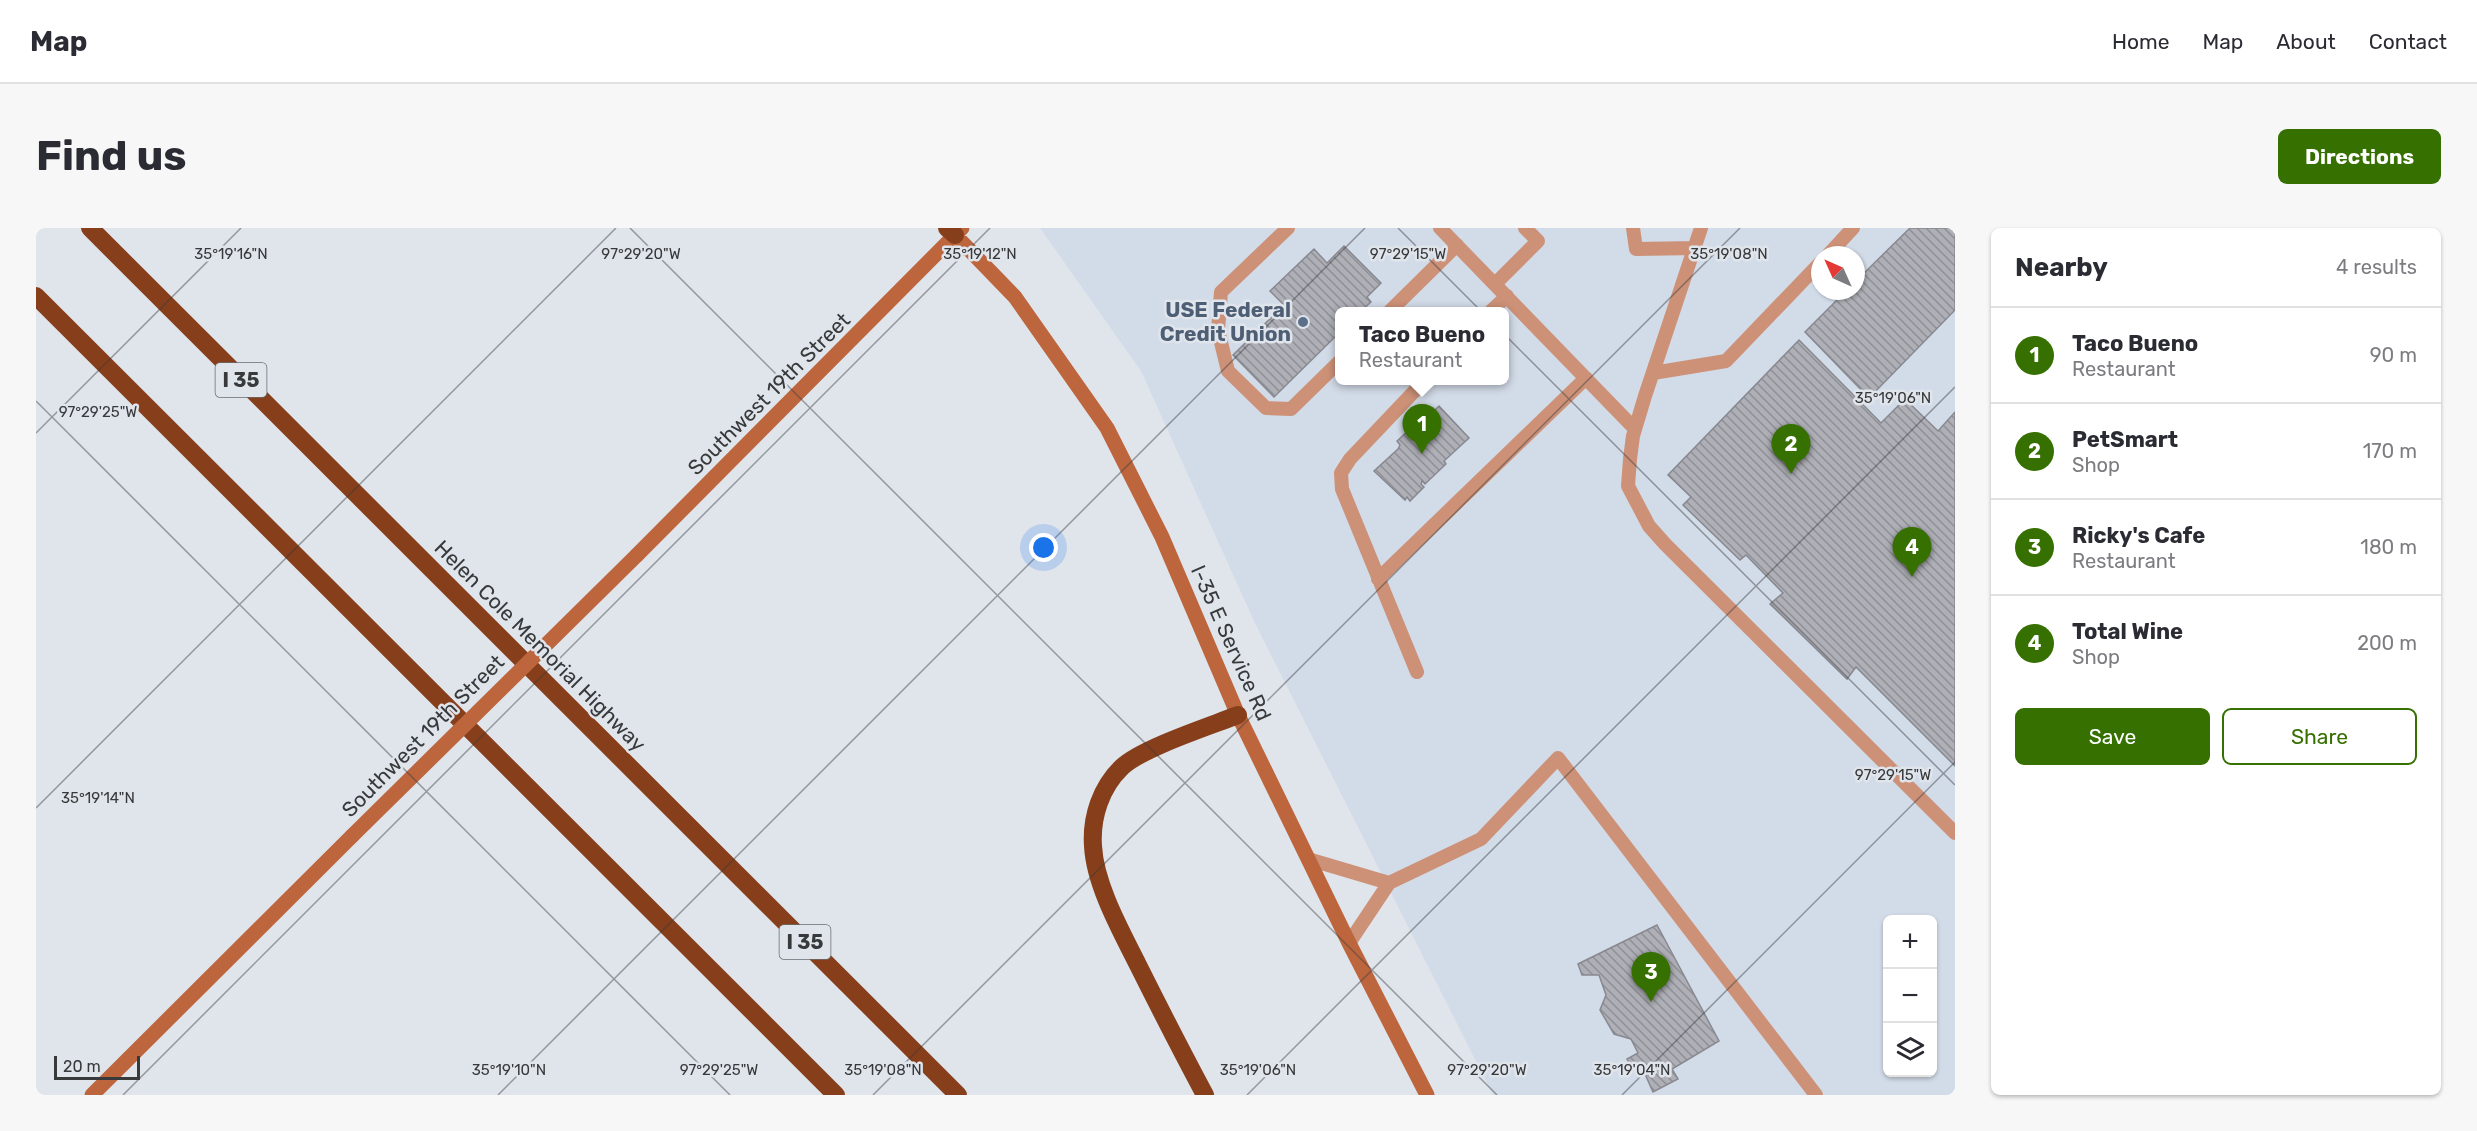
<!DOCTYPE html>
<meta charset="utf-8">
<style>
:root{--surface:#fff;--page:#f7f7f7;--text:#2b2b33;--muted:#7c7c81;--line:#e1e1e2;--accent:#357000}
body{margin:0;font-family:Rubik,sans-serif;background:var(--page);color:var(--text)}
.controls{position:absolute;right:18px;bottom:18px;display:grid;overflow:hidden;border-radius:9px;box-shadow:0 2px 4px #0004}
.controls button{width:54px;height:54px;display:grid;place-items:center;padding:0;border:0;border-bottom:2px solid var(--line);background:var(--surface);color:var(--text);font:30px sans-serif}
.compass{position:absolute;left:1775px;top:18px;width:54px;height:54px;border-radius:50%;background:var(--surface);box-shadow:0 2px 4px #0004;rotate:315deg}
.scale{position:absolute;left:18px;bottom:15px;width:86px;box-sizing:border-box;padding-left:6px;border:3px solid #37393b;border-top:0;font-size:16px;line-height:21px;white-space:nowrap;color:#37393b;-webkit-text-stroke:4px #e0e5ec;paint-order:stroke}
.you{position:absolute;left:1008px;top:320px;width:21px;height:21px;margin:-15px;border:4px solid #fff;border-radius:50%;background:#1a73e8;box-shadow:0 0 0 9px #1a73e833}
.badge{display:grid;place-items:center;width:39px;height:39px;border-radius:50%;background:var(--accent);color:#fff;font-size:20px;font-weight:700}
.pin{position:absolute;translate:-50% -50px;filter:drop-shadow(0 2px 3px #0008)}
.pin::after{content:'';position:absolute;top:32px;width:21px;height:18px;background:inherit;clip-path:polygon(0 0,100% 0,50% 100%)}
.popup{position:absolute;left:1299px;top:79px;width:174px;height:78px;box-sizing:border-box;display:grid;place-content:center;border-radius:9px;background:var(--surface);filter:drop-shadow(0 2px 4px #0005);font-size:20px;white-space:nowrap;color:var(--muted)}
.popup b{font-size:22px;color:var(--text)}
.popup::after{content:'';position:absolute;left:50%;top:100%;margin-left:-12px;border:12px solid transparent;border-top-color:var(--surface)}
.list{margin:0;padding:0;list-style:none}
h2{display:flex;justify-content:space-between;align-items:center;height:78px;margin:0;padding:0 24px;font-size:26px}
h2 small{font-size:20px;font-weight:400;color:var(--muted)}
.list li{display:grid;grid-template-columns:39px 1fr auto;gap:18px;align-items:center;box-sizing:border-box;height:96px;padding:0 24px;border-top:2px solid var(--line)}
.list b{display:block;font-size:22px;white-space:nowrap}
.list p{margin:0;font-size:20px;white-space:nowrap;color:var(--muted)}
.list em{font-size:20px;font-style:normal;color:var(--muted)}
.actions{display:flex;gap:12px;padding:18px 24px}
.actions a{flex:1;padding:14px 0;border:2px solid var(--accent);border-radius:9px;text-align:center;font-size:21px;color:var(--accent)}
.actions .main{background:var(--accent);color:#fff}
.icon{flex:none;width:33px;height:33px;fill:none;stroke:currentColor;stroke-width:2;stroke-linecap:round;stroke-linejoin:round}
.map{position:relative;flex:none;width:1919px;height:867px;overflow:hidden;border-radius:9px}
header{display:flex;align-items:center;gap:36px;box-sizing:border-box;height:84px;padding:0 30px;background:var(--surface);border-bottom:2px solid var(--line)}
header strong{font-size:28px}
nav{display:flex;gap:33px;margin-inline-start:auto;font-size:21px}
.intro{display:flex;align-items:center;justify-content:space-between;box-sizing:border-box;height:144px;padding:0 36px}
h1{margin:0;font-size:42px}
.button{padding:15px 27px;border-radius:9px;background:var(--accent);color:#fff;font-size:21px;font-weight:700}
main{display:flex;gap:36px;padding:0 36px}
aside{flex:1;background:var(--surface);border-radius:9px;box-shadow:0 2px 4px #0004}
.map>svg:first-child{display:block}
.built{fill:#d2dbe8;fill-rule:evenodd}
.building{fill:url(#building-back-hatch);stroke:#888990;stroke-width:1.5}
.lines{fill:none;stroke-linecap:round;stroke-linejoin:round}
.lane{stroke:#cd9177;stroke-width:14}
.secondary{stroke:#bd663e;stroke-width:15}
.highway{stroke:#873f1b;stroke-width:18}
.secondary-bridge{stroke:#bd663e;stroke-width:15}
.ticks{fill:none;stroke:#37393b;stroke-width:1.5;stroke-opacity:0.45}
.service-dot{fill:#5c6f8a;stroke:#e0e5ec;stroke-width:2}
.labels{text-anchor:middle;stroke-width:5;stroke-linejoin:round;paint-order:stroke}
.shield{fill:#e0e5ec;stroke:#6a6d70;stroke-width:1.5}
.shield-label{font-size:20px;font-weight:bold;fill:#37393b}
.service-label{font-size:21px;font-weight:bold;fill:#4e5e75;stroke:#e0e5ec;text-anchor:end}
.street-label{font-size:21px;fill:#37393b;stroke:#e0e5ec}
.ticks-label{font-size:15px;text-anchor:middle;fill:#37393b;stroke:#e0e5ec;stroke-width:5;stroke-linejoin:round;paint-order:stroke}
</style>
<header>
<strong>Map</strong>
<nav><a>Home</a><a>Map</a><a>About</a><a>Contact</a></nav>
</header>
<div class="intro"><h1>Find us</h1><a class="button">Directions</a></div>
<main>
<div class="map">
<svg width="1919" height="867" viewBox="0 0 1919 867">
<defs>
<pattern id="building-back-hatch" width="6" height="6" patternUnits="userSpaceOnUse" patternTransform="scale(1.5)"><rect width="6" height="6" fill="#afafb7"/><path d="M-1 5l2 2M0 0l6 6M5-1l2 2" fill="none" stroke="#8f8f96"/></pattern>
</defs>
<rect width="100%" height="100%" fill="#e0e5ec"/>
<path class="built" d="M 1004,0 L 1919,0 L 1919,867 L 1457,867 L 1218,393 L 1105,143 ZM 1784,27 L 1820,27 L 1820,63 L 1784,63 ZM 1304,83 L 1468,83 L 1468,152 L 1304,152 ZM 1852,692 L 1896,692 L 1896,844 L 1852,844 Z"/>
<path class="building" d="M 1874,0 L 1919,0 L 1919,82 L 1833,170 L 1769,104 L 1810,63 L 1820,63 L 1820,53 Z
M 1308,18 L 1345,55 L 1331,69 L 1335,74 L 1325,83 L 1304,83 L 1304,104 L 1238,169 L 1197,127 L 1248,77 L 1234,63 L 1278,21 L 1291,35 Z
M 1763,112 L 1845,195 L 1869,171 L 1902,203 L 1919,184 L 1919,538 L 1820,439 L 1811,451 L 1734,376 L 1747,365 L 1710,327 L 1704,332 L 1647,277 L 1655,269 L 1632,247 Z
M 1403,178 L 1433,210 L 1408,233 L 1410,236 L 1389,256 L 1386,253 L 1385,256 L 1388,259 L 1374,273 L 1371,269 L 1369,272 L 1338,243 L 1362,221 L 1364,217 L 1361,213 L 1373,202 L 1374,206 Z
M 1621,697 L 1683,813 L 1636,841 L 1642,851 L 1617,864 L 1605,837 L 1596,840 L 1591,831 L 1602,825 L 1595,811 L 1578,806 L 1564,782 L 1570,767 L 1563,747 L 1546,747 L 1542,736 Z"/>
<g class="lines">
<path class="lane" d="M 1252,0 L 1185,64 L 1182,102 L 1192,143 L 1230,180 L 1255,181 L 1304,133
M 1404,0 L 1599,201
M 1597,0 L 1600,21 L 1659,20
M 1665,0 L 1609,168 L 1597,208 L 1594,231 L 1592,258 L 1613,298 L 1629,316 L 1919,605
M 1792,27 L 1817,0
M 1459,56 L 1502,13 L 1489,0
M 1354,83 L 1421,17
M 1455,83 L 1471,68
M 1617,145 L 1690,133 L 1784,35
M 1342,351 L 1550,150
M 1381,444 L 1306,261 L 1305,245 L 1314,231 L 1389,152
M 1272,631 L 1353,655
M 1313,715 L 1353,655 L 1445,611 L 1522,530 L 1780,867"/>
<path class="secondary" d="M 919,7 L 979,69 L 1071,200 L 1126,309 L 1202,487 L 1313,715 L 1391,867
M 601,327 L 926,0
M 56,867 L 316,608"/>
<path class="highway" d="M 54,0 L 922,867
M 911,0 L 919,7
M 0,68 L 800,867
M 1169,867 C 1146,824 1124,781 1102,737 C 1085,703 1059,657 1057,618 C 1055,589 1065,559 1086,539 C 1106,520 1174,498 1202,487"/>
<path class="secondary-bridge" d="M 316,608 L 601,327"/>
</g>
<path class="ticks" d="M 594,0 L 1461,867M 1362,0 L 1919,557M 0,173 L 694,867M 0,205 L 205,0M 0,580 L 580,0M 87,867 L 954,0M 462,867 L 1329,0M 837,867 L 1704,0M 1211,867 L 1919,159M 1586,867 L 1919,534"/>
<circle class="service-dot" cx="1267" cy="94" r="6"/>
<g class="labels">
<g class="shield">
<rect x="179.5" y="135" width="51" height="34" rx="4.5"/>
<rect x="743.5" y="697" width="51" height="34" rx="4.5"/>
</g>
<g class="shield-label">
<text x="205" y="159">I 35</text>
<text x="769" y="721">I 35</text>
</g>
<g class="service-label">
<text x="1255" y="89">USE Federal<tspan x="1255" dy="24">Credit Union</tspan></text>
</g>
<g class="street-label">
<text transform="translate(733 166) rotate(-45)" y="7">Southwest 19th Street</text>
<text transform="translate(1195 415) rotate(66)" y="7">I-35 E Service Rd</text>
<text transform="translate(504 418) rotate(45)" y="7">Helen Cole Memorial Highway</text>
<text transform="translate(387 508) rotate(-45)" y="7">Southwest 19th Street</text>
</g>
</g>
<g class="ticks-label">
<text x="1372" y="31">97°29'15"W</text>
<text x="195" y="31">35°19'16"N</text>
<text x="605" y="31">97°29'20"W</text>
<text x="944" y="31">35°19'12"N</text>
<text x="1693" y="31">35°19'08"N</text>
<text x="1857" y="175">35°19'06"N</text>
<text x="62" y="189">97°29'25"W</text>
<text x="1857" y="552">97°29'15"W</text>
<text x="62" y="575">35°19'14"N</text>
<text x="473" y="847">35°19'10"N</text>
<text x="847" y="847">35°19'08"N</text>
<text x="1222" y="847">35°19'06"N</text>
<text x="1596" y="847">35°19'04"N</text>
<text x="683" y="847">97°29'25"W</text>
<text x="1451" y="847">97°29'20"W</text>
</g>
</svg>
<div class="controls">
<button>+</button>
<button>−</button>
<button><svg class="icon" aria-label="layers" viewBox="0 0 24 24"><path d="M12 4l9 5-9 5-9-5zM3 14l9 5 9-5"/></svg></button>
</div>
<svg class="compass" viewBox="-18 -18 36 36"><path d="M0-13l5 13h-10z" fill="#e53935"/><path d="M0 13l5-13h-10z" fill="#7c7c81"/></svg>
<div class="scale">20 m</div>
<div class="you"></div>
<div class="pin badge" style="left:1386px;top:226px">1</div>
<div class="popup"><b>Taco Bueno</b>Restaurant</div>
<div class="pin badge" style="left:1755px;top:246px">2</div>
<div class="pin badge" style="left:1615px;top:774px">3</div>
<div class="pin badge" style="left:1876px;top:349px">4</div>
</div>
<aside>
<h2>Nearby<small>4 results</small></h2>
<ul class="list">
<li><span class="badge">1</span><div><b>Taco Bueno</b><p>Restaurant</p></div><em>90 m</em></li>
<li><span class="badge">2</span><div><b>PetSmart</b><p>Shop</p></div><em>170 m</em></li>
<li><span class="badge">3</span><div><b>Ricky's Cafe</b><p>Restaurant</p></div><em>180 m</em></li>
<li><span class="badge">4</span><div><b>Total Wine</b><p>Shop</p></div><em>200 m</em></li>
</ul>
<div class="actions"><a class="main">Save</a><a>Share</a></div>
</aside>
</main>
